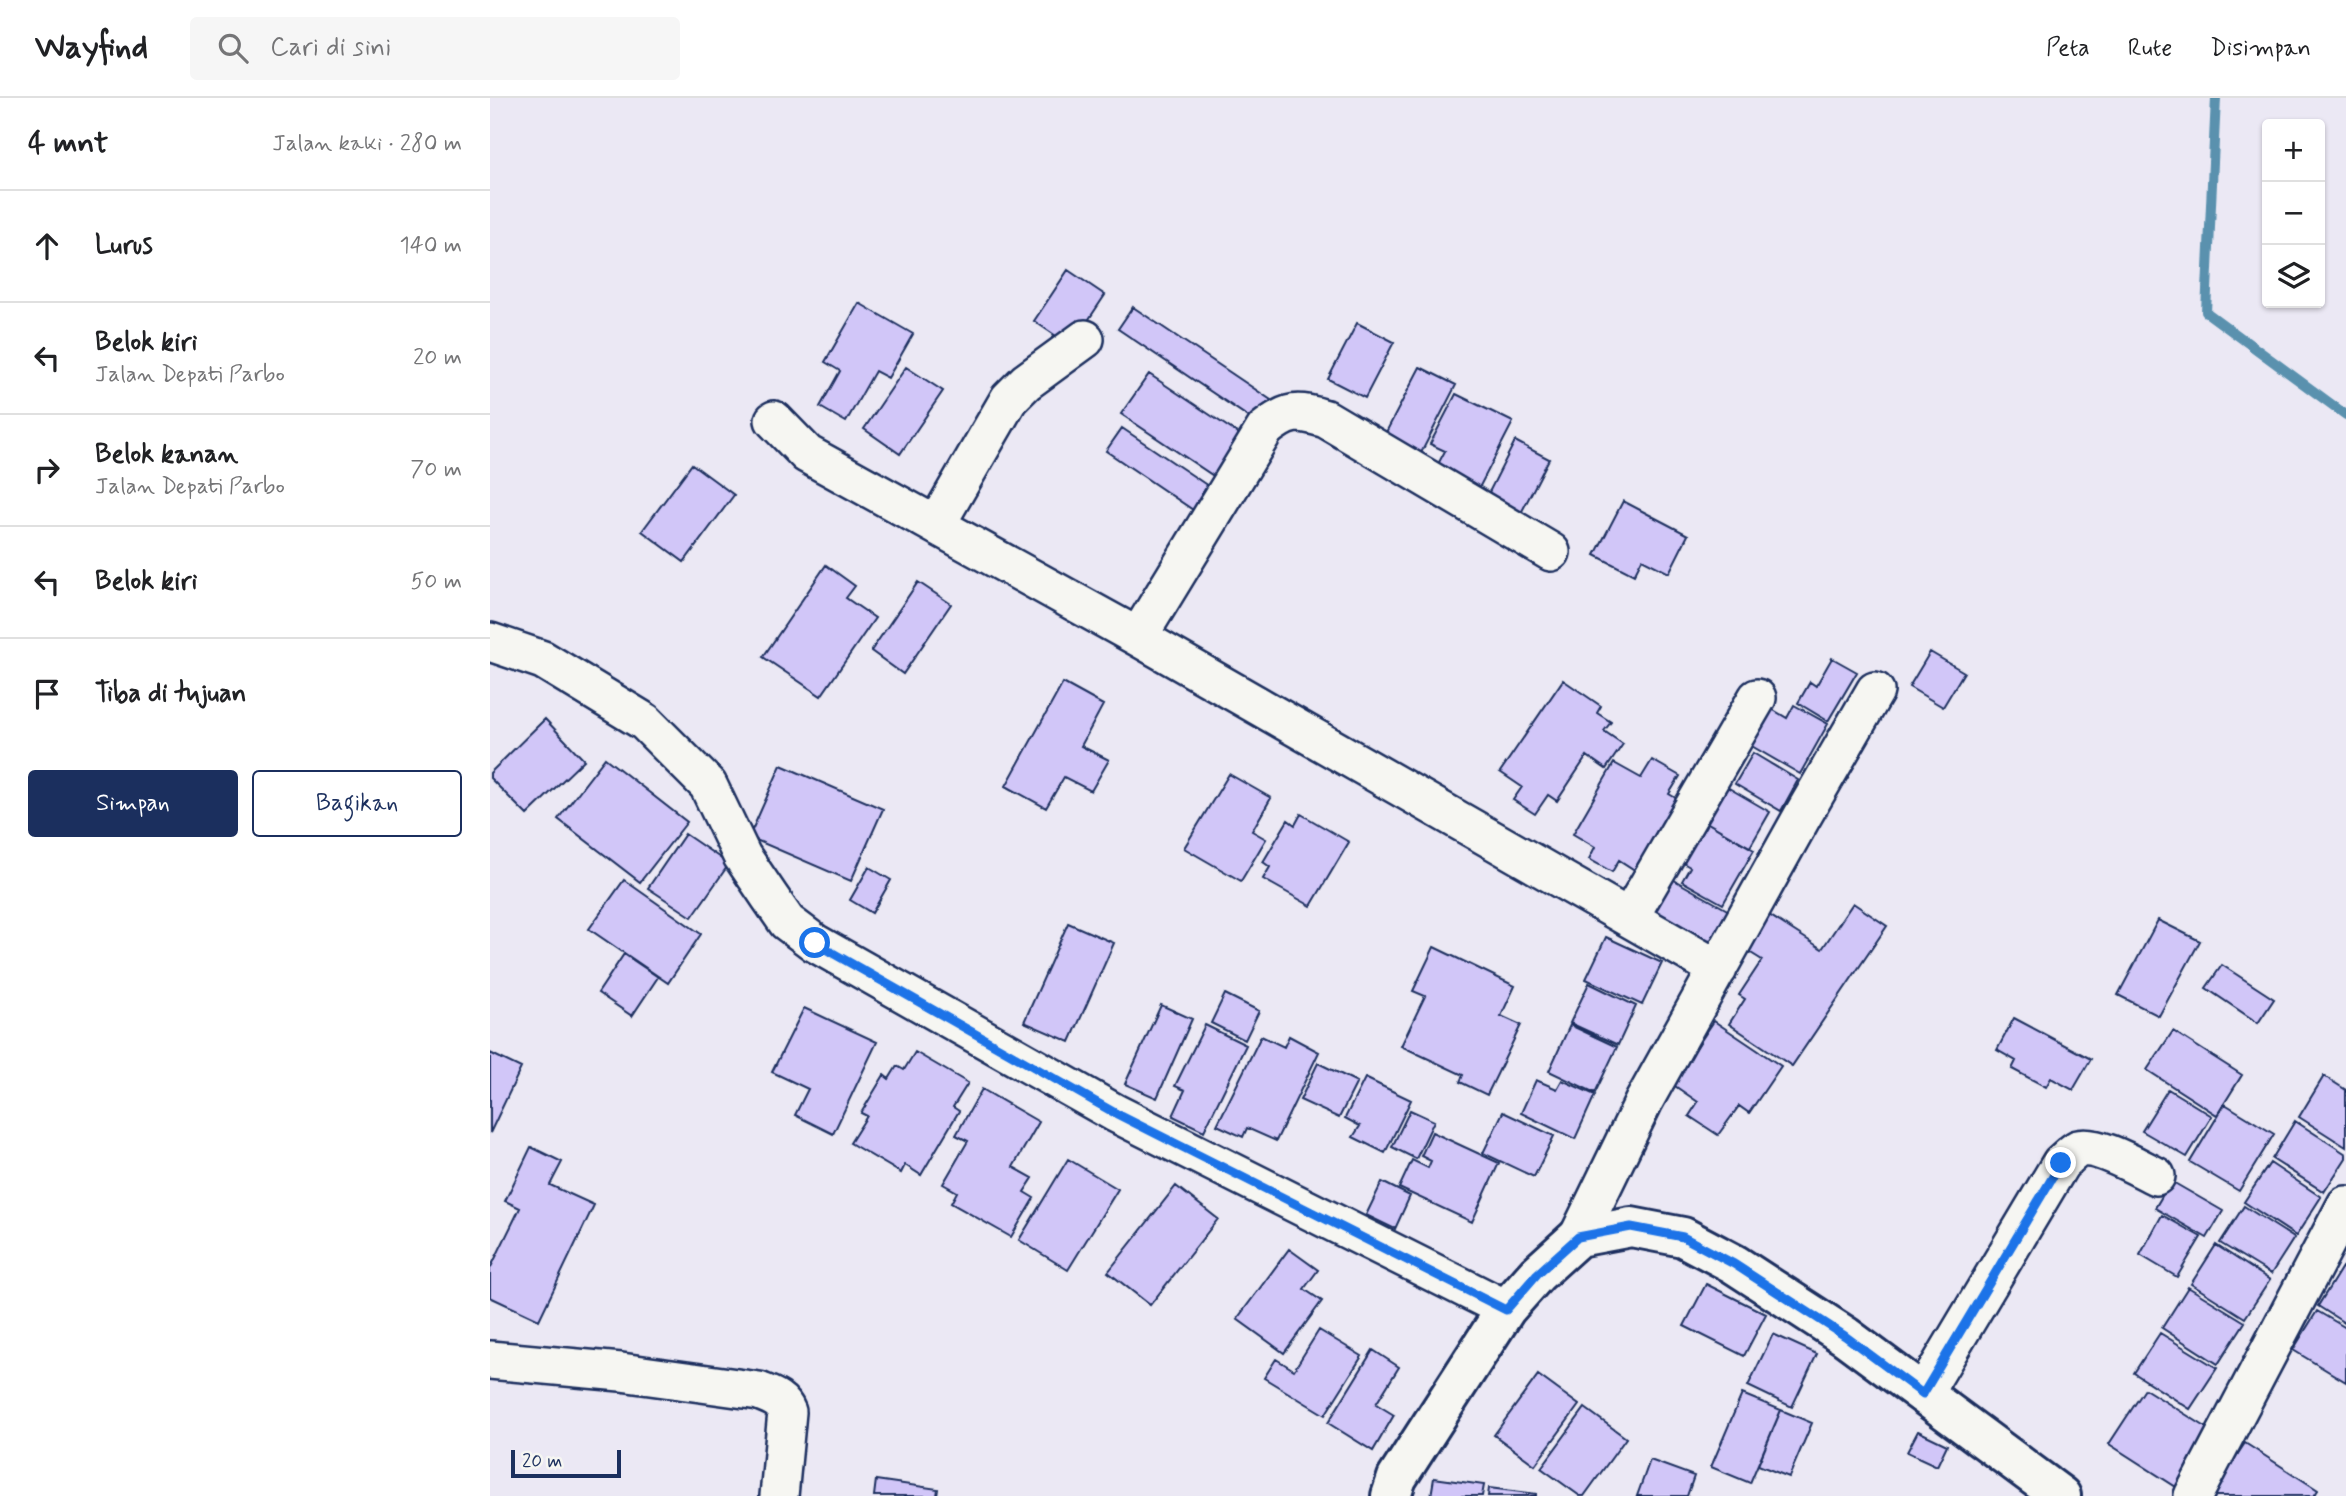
<!DOCTYPE html>
<html lang="id">
<meta charset="utf-8">
<style>
:root{--surface:#fff;--page:#f6f6f6;--text:#202124;--muted:#757577;--line:#e0e0e0;--accent:#1b2f5e}
body{margin:0;font-family:Mynerve,sans-serif;background:var(--page);color:var(--text)}
.controls{position:absolute;right:21px;top:21px;display:grid;overflow:hidden;border-radius:7px;box-shadow:0 2px 5px #0004}
.controls button{width:63px;height:63px;display:grid;place-items:center;padding:0;border:0;border-bottom:2px solid var(--line);background:var(--surface);color:var(--text);font:35px sans-serif}
.scale{position:absolute;left:21px;bottom:18px;width:110px;box-sizing:border-box;padding-left:7px;border:4px solid #1b2f5e;border-top:0;font-size:19px;line-height:24px;white-space:nowrap;color:#1b2f5e;-webkit-text-stroke:5px #f6f6f2;paint-order:stroke}
.stop{position:absolute;width:21px;height:21px;margin:-16px;border:5px solid #1a73e8;border-radius:50%;background:#fff}
.stop.end{background:#1a73e8;border-color:#fff;box-shadow:0 2px 7px #0008}
.list{margin:0;padding:0;list-style:none}
h2{display:flex;justify-content:space-between;align-items:center;height:91px;margin:0;padding:0 28px;font-size:30px}
h2 small{font-size:23px;font-weight:400;color:var(--muted)}
.list li{display:grid;grid-template-columns:46px 1fr auto;gap:21px;align-items:center;box-sizing:border-box;height:112px;padding:0 28px;border-top:2px solid var(--line)}
.list b{display:block;font-size:26px;white-space:nowrap}
.list p{margin:0;font-size:23px;white-space:nowrap;color:var(--muted)}
.list em{font-size:23px;font-style:normal;color:var(--muted)}
.actions{display:flex;gap:14px;padding:21px 28px}
.actions a{flex:1;padding:16px 0;border:2px solid var(--accent);border-radius:7px;text-align:center;font-size:24px;color:var(--accent)}
.actions .main{background:var(--accent);color:#fff}
.icon{flex:none;width:38px;height:38px;fill:none;stroke:currentColor;stroke-width:2;stroke-linecap:round;stroke-linejoin:round}
.map{position:relative;flex:none;width:1856px;height:1398px;overflow:hidden}
header{display:flex;align-items:center;gap:42px;box-sizing:border-box;height:98px;padding:0 35px;background:var(--surface);border-bottom:2px solid var(--line)}
header strong{font-size:33px}
nav{display:flex;gap:38px;margin-inline-start:auto;font-size:24px}
.search{width:490px;height:63px;background:var(--page);display:flex;align-items:center;gap:18px;box-sizing:border-box;padding:0 24px;border-radius:7px;color:var(--muted);font-size:26px}
main{display:flex}
aside{flex:1;background:var(--surface)}
.map>svg:first-child{display:block}
.lines{fill:none;stroke-linecap:round;stroke-linejoin:round}
.stream{stroke:#5a91ae;stroke-width:10}
.building{fill:#d1c6f8;stroke:#1b2f5e;stroke-width:2}
.street-casing{stroke:#1b2f5e;stroke-width:42}
.secondary-casing{stroke:#1b2f5e;stroke-width:44}
.street{stroke:#f6f6f2;stroke-width:37}
.secondary{stroke:#f6f6f2;stroke-width:38}
.route{stroke:#1a73e8;stroke-width:9}
</style>
<header>
<strong>Wayfind</strong>
<div class="search"><svg class="icon" aria-label="search" viewBox="0 0 24 24"><circle cx="10" cy="10" r="6"/><path d="M15 15l6 6"/></svg>Cari di sini</div>
<nav><a>Peta</a><a>Rute</a><a>Disimpan</a></nav>
</header>
<main>
<aside>
<h2>4 mnt<small>Jalan kaki · 280 m</small></h2>
<ul class="list">
<li><svg class="icon" aria-label="ahead" viewBox="0 0 24 24"><path d="M12 20V5M6 11l6-6 6 6"/></svg><div><b>Lurus</b></div><em>140 m</em></li>
<li><svg class="icon" aria-label="left" viewBox="0 0 24 24"><path d="M17 20v-9H6M10 6l-5 5 5 5"/></svg><div><b>Belok kiri</b><p>Jalan Depati Parbo</p></div><em>20 m</em></li>
<li><svg class="icon" aria-label="right" viewBox="0 0 24 24"><path d="M7 20v-9h11M14 6l5 5-5 5"/></svg><div><b>Belok kanan</b><p>Jalan Depati Parbo</p></div><em>70 m</em></li>
<li><svg class="icon" aria-label="left" viewBox="0 0 24 24"><path d="M17 20v-9H6M10 6l-5 5 5 5"/></svg><div><b>Belok kiri</b></div><em>50 m</em></li>
<li><svg class="icon" aria-label="arrive" viewBox="0 0 24 24"><path d="M6 21V4h12l-3 4 3 4H6"/></svg><div><b>Tiba di tujuan</b></div></li>
</ul>
<div class="actions"><a class="main">Simpan</a><a>Bagikan</a></div>
</aside>
<div class="map">
<svg width="1856" height="1398" viewBox="0 0 1856 1398">
<rect width="100%" height="100%" fill="#ebe8f4"/>
<filter id="ink" filterUnits="userSpaceOnUse"><feTurbulence type="fractalNoise" baseFrequency=".0143" numOctaves="2"/><feDisplacementMap in="SourceGraphic" scale="14" xChannelSelector="R" yChannelSelector="G"/><feConvolveMatrix kernelMatrix="1 2 1 2 8 2 1 2 1" color-interpolation-filters="sRGB"/></filter>
<g filter="url(#ink)">
<g class="lines">
<path class="stream" d="M 1726,0 L 1716,214 L 1856,317"/>
</g>
<path class="building" d="M 578,172 L 615,197 L 581,248 L 544,223 Z
M 369,205 L 423,236 L 398,280 L 385,273 L 356,324 L 330,309 L 350,273 L 335,264 Z
M 643,209 L 781,302 L 766,324 L 628,231 Z
M 867,225 L 904,244 L 875,300 L 838,281 Z
M 416,269 L 453,293 L 410,356 L 374,331 Z
M 930,269 L 966,287 L 929,359 L 893,340 Z
M 659,276 L 759,343 L 731,383 L 631,316 Z
M 966,296 L 1023,324 L 989,390 L 947,368 L 955,353 L 940,346 Z
M 632,330 L 727,394 L 712,418 L 616,353 Z
M 1025,343 L 1059,361 L 1029,419 L 995,402 Z
M 202,366 L 244,397 L 194,464 L 152,433 Z
M 1133,403 L 1198,437 L 1179,475 L 1152,461 L 1144,477 L 1105,457 Z
M 336,467 L 365,488 L 356,500 L 385,520 L 331,598 L 273,559 Z
M 428,484 L 461,506 L 413,576 L 381,553 Z
M 1440,554 L 1474,574 L 1453,609 L 1419,589 Z
M 1342,560 L 1367,574 L 1338,623 L 1308,605 L 1320,584 L 1326,588 Z
M 1073,582 L 1111,608 L 1107,615 L 1121,624 L 1114,633 L 1133,646 L 1116,671 L 1097,658 L 1067,703 L 1058,697 L 1045,716 L 1023,702 L 1032,689 L 1010,674 Z
M 573,585 L 613,607 L 591,648 L 619,662 L 601,693 L 574,679 L 556,710 L 516,688 Z
M 1275,607 L 1297,620 L 1304,607 L 1338,626 L 1310,676 L 1253,643 Z
M 55,621 L 94,662 L 37,717 L 0,680 L 0,675 Z
M 1263,655 L 1308,682 L 1291,713 L 1245,686 Z
M 115,660 L 197,724 L 150,784 L 68,721 Z
M 1162,662 L 1190,678 L 1179,696 L 1196,706 L 1154,778 L 1129,762 L 1122,774 L 1099,761 L 1105,749 L 1083,736 L 1124,665 L 1151,680 Z
M 291,667 L 393,711 L 361,783 L 259,739 Z
M 739,676 L 781,700 L 762,733 L 776,741 L 751,783 L 694,750 Z
M 1225,682 L 1280,714 L 1260,749 L 1204,717 Z
M 811,716 L 859,744 L 821,808 L 773,781 L 780,769 L 773,764 L 798,722 L 805,727 Z
M 1204,717 L 1264,752 L 1233,806 L 1192,783 L 1200,769 L 1181,758 Z
M 195,736 L 239,766 L 202,819 L 158,790 Z
M 379,769 L 401,782 L 382,815 L 360,802 Z
M 1177,778 L 1241,814 L 1215,856 L 1152,820 Z
M 134,782 L 211,836 L 178,885 L 99,831 Z
M 1363,805 L 1397,828 L 1302,968 L 1239,926 L 1255,901 L 1249,897 L 1272,862 L 1256,852 L 1279,817 L 1332,851 Z
M 1668,822 L 1710,843 L 1669,918 L 1628,897 Z
M 578,825 L 624,845 L 580,944 L 534,924 Z
M 1116,839 L 1172,865 L 1152,907 L 1096,881 Z
M 944,849 L 1025,888 L 1011,918 L 1031,927 L 997,997 L 970,984 L 973,977 L 911,948 L 935,898 L 923,893 Z
M 134,856 L 168,879 L 142,918 L 108,895 Z
M 1732,867 L 1784,901 L 1768,925 L 1716,890 Z
M 1099,885 L 1146,908 L 1128,947 L 1080,925 Z
M 735,896 L 769,913 L 755,942 L 721,925 Z
M 671,907 L 702,921 L 667,1000 L 635,986 Z
M 314,910 L 387,944 L 343,1036 L 305,1017 L 318,991 L 282,974 Z
M 1524,920 L 1601,961 L 1583,992 L 1561,980 L 1556,989 L 1522,971 L 1526,963 L 1507,952 Z
M 1224,923 L 1291,968 L 1259,1015 L 1249,1008 L 1228,1037 L 1199,1018 L 1208,1004 L 1182,986 Z
M 715,927 L 756,947 L 714,1033 L 683,1018 L 695,992 L 685,988 Z
M 1080,927 L 1127,949 L 1105,995 L 1059,973 Z
M 1683,933 L 1752,977 L 1727,1017 L 1657,972 Z
M 771,938 L 794,949 L 799,938 L 829,954 L 786,1043 L 757,1030 L 753,1039 L 727,1027 Z
M 425,954 L 478,985 L 463,1009 L 469,1013 L 431,1077 L 415,1067 L 411,1075 L 360,1045 L 377,1018 L 371,1015 L 394,977 L 399,981 L 407,968 L 414,972 Z
M 0,955 L 31,970 L 0,1035 Z
M 828,965 L 867,984 L 849,1020 L 810,1002 Z
M 1834,978 L 1856,992 L 1856,1049 L 1809,1019 Z
M 875,980 L 921,1002 L 895,1055 L 863,1039 L 870,1028 L 855,1020 Z
M 1046,982 L 1067,991 L 1072,982 L 1105,997 L 1085,1041 L 1031,1015 Z
M 492,991 L 549,1024 L 523,1069 L 543,1080 L 534,1094 L 544,1100 L 521,1139 L 461,1105 L 467,1094 L 453,1086 L 478,1043 L 466,1037 Z
M 1678,991 L 1722,1018 L 1697,1059 L 1652,1033 Z
M 1735,1006 L 1784,1036 L 1749,1093 L 1700,1064 Z
M 920,1012 L 944,1023 L 926,1061 L 902,1049 Z
M 1013,1014 L 1064,1038 L 1044,1079 L 993,1055 Z
M 1805,1023 L 1856,1056 L 1856,1060 L 1834,1094 L 1782,1061 Z
M 942,1034 L 1009,1065 L 982,1124 L 909,1090 L 922,1062 L 938,1070 L 941,1063 L 931,1058 Z
M 41,1049 L 72,1064 L 60,1087 L 104,1107 L 49,1222 L 0,1199 L 0,1171 L 30,1110 L 15,1103 Z
M 578,1061 L 628,1091 L 578,1172 L 529,1142 Z
M 1780,1065 L 1831,1099 L 1806,1138 L 1754,1104 Z
M 1681,1083 L 1733,1113 L 1717,1140 L 1665,1110 Z
M 892,1084 L 920,1098 L 905,1131 L 876,1117 Z
M 686,1088 L 728,1121 L 660,1207 L 618,1174 Z
M 1754,1108 L 1804,1140 L 1781,1176 L 1730,1145 Z
M 1672,1117 L 1711,1139 L 1687,1179 L 1650,1157 Z
M 1726,1147 L 1780,1182 L 1755,1220 L 1701,1186 Z
M 799,1151 L 828,1172 L 814,1191 L 832,1203 L 794,1255 L 747,1221 Z
M 1852,1169 L 1856,1172 L 1856,1226 L 1828,1208 Z
M 1216,1186 L 1276,1216 L 1254,1258 L 1194,1228 Z
M 1698,1189 L 1755,1224 L 1728,1266 L 1672,1230 Z
M 1827,1213 L 1856,1230 L 1856,1284 L 1803,1252 Z
M 829,1232 L 872,1258 L 835,1317 L 774,1280 L 786,1261 L 804,1272 Z
M 1670,1235 L 1727,1270 L 1700,1311 L 1644,1275 Z
M 1283,1236 L 1327,1256 L 1302,1309 L 1258,1288 Z
M 883,1252 L 909,1269 L 886,1306 L 904,1317 L 883,1353 L 838,1325 Z
M 1048,1277 L 1089,1307 L 1045,1367 L 1004,1337 Z
M 1655,1291 L 1730,1338 L 1694,1394 L 1619,1346 Z
M 1252,1296 L 1291,1312 L 1260,1385 L 1221,1369 Z
M 1095,1310 L 1136,1340 L 1094,1398 L 1090,1398 L 1051,1370 Z
M 1291,1312 L 1322,1325 L 1299,1379 L 1268,1367 Z
M 1428,1333 L 1457,1347 L 1447,1368 L 1417,1354 Z
M 1755,1345 L 1828,1392 L 1824,1398 L 1720,1398 Z
M 1160,1362 L 1204,1378 L 1197,1398 L 1147,1398 Z
M 944,1380 L 994,1387 L 992,1398 L 941,1398 Z
M 386,1382 L 448,1391 L 447,1398 L 384,1398 Z
M 999,1390 L 1046,1396 L 1046,1398 L 998,1398 Z"/>
<g class="lines">
<defs>
<path id="street" d="M 284,322 L 317,356 L 648,539 L 1228,871
M 446,427 L 519,301 L 536,284 L 595,241
M 648,539 L 775,331 C 798,312 808,312 836,321 L 1061,454
M 0,544 L 53,562 L 155,624 L 218,687 L 252,758 L 279,798 L 297,824 L 325,845 L 625,1015 L 1016,1211
M 1139,820 L 1267,600
M 1088,1139 L 1154,1003 L 1312,719 L 1385,593
M 0,1262 L 131,1274 L 269,1293 C 281,1298 292,1301 297,1314 L 289,1398
M 1433,1296 L 1571,1065 C 1576,1061 1582,1054 1588,1051 C 1607,1045 1649,1070 1666,1078
M 1703,1398 L 1856,1107"/>
<path id="secondary" d="M 901,1398 L 907,1380 L 1016,1211 L 1047,1176 L 1088,1139 L 1141,1129 L 1193,1139 L 1244,1166 L 1355,1238 L 1571,1398"/>
</defs>
<use href="#street" class="street-casing"/>
<use href="#secondary" class="secondary-casing"/>
<use href="#street" class="street"/>
<use href="#secondary" class="secondary"/>
</g>
</g>
<g class="lines" filter="url(#ink)">
<path class="route" d="M 325,845 L 625,1015 L 1016,1212 L 1047,1176 L 1088,1139 L 1141,1129 L 1193,1139 L 1244,1166 L 1355,1238 L 1433,1296 L 1571,1065"/>
</g>
</svg>
<div class="controls">
<button>+</button>
<button>−</button>
<button><svg class="icon" aria-label="layers" viewBox="0 0 24 24"><path d="M12 4l9 5-9 5-9-5zM3 14l9 5 9-5"/></svg></button>
</div>
<div class="scale">20 m</div>
<div class="stop" style="left:325px;top:845px"></div>
<div class="stop end" style="left:1571px;top:1065px"></div>
</div>
</main>
